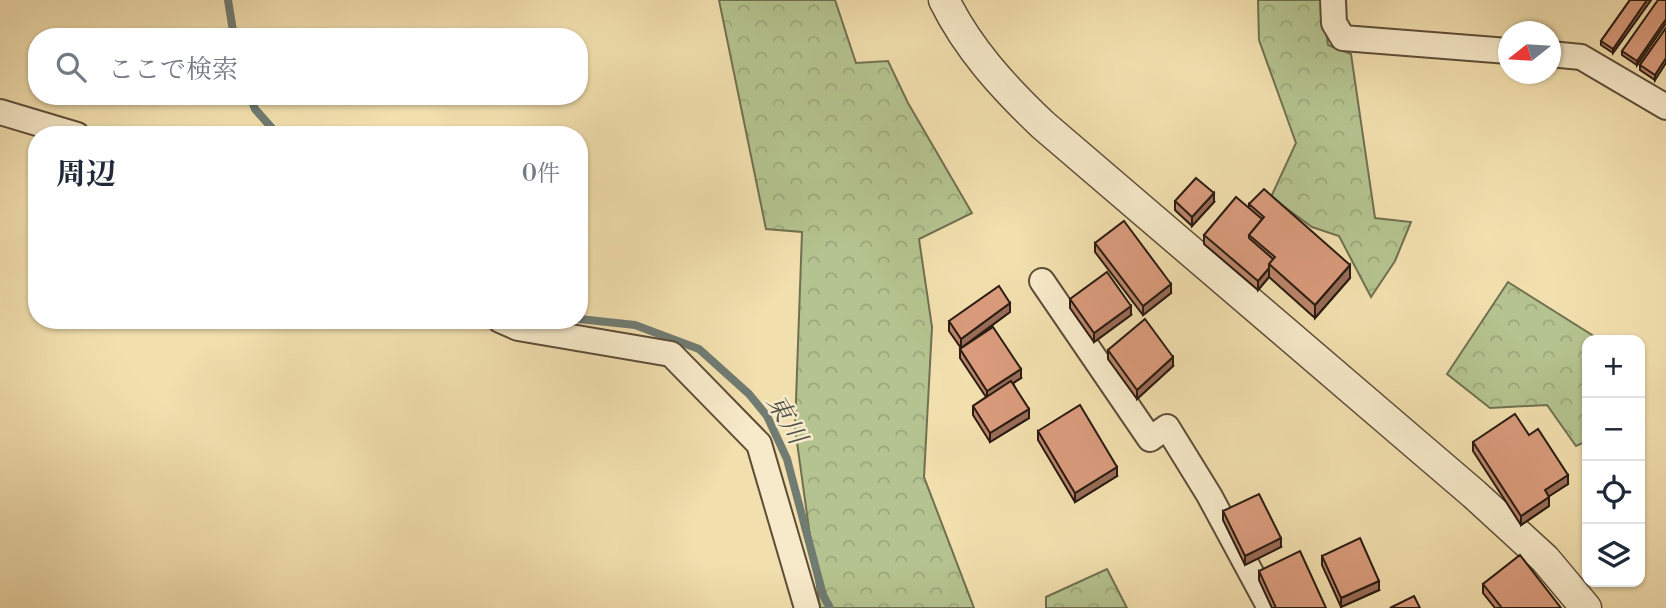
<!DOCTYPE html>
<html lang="ja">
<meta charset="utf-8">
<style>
:root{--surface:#fff;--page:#f6f6f7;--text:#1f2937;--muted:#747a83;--line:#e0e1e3}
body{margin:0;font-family:"Libre Bodoni","Noto Serif JP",serif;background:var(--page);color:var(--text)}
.controls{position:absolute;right:21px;bottom:21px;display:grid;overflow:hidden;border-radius:14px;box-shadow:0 2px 5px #0004}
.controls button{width:63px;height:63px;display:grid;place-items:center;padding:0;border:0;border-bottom:2px solid var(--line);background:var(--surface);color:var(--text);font:35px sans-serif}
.compass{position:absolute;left:1498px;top:21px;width:63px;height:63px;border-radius:50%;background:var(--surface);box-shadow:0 2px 5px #0004;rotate:253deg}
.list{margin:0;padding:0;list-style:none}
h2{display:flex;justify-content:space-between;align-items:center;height:91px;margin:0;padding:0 28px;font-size:30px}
h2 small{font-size:23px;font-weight:400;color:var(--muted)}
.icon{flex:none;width:38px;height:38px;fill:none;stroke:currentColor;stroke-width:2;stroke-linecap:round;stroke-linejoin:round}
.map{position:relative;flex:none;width:1666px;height:608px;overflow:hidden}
.search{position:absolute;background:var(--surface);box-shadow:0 2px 5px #0004;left:28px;top:28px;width:560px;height:77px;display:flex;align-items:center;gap:18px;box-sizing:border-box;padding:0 24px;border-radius:28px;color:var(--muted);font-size:26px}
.panel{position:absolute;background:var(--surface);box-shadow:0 2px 5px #0004;left:28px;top:126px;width:560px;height:203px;border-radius:28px}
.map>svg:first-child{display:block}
.forest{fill:url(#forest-crowns);stroke:#707050;stroke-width:2}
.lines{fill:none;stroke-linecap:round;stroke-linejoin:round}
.stream{stroke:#707b72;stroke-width:8}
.minor-casing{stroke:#5d4d38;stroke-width:28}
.tertiary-casing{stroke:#5d4d38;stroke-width:33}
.minor{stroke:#f7eaca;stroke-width:24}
.tertiary{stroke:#f7eaca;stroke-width:30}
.wall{fill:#bb856b;stroke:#2b1c11;stroke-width:2}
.shaded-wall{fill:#986c57;stroke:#2b1c11;stroke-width:2}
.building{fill:#d99b7c;stroke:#2b1c11;stroke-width:2}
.labels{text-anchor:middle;stroke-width:5;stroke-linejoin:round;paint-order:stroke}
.water-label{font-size:26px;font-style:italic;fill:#53534a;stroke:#f7eaca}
</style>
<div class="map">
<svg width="1666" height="608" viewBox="0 0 1666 608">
<defs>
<pattern id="forest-crowns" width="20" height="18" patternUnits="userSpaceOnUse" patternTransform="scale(1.75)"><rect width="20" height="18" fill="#b4c38f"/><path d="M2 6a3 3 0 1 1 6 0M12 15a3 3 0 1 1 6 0" fill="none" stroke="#9ba77a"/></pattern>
</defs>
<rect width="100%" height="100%" fill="#f2dfae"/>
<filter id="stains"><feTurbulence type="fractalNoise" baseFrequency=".00286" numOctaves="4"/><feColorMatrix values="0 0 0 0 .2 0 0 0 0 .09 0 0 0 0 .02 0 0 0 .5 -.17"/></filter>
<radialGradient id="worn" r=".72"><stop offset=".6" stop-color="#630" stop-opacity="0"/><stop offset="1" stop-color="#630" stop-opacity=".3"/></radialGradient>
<path class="forest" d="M 719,0 L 835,0 L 856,63 L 888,61 L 908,103 L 972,213 L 919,239 L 932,327 L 924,477 L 974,608 L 820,608 L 795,428 L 802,232 L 766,229 Z
M 1258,0 L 1322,0 L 1328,45 L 1351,54 L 1375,218 L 1411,222 L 1395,261 L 1371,297 L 1339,236 L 1312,227 L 1271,197 L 1296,143 L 1259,40 Z
M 1508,282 L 1600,340 L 1587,340 L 1587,441 L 1576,446 L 1547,405 L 1490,408 L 1447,374 Z
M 1107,569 L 1127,608 L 1046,608 L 1046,597 Z"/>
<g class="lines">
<path class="stream" d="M 228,0 L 234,37
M 250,96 L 255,109 L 278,135
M 579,319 L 635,325 L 699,349 L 749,394 L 767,416 L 787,459 L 823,595 L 830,608"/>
<defs>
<path id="minor" d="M 1333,0 L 1334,23 L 1343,38 L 1508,51
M 1550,54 L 1581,57 L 1666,107
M 0,112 L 77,135
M 1042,281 L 1150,439 L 1167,427 L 1209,495 L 1270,608
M 500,320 L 518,328 L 671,354 L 759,444 L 807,608"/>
<path id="tertiary" d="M 944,0 C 968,49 1004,88 1043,125 L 1474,494 L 1545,559 L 1586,608"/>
</defs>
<use href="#minor" class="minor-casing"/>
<use href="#tertiary" class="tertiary-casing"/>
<use href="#minor" class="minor"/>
<use href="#tertiary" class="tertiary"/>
</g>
<path class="wall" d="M 1630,0 L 1651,0 L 1613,53 L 1601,45 L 1601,41 Z
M 1666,0 L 1666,23 L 1637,65 L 1622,55 L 1622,51 Z
M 1666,28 L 1655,80 L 1640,70 L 1640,65 Z
M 1175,201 L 1214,202 L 1192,226 L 1175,210 Z
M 1249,204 L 1350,278 L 1315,318 L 1269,277 L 1258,290 L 1204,244 L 1204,235 L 1249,208 Z
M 1095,243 L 1171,293 L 1143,315 L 1095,252 Z
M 1070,299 L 1131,315 L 1094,342 L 1070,308 Z
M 1010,312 L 961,348 L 949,331 L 949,321 Z
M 960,349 L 1021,378 L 1013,383 L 1029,418 L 990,442 L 973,415 L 973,406 L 986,397 L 960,358 Z
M 1108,350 L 1173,366 L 1137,399 L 1108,359 Z
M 1038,431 L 1117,476 L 1075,502 L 1038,440 Z
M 1529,435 L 1568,484 L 1549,496 L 1549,506 L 1521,525 L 1473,451 L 1473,442 Z
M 1223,511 L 1281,547 L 1245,565 L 1223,520 Z
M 1322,556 L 1379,590 L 1341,607 L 1322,565 Z
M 1259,571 L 1326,608 L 1272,608 L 1259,580 Z
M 1483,584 L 1561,608 L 1495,608 L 1483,593 Z"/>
<path class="shaded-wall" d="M 1647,0 L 1651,0 L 1613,53 L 1613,49 Z
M 1666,19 L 1666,23 L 1637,65 L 1637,61 Z
M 1666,58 L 1666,63 L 1655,80 L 1655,75 Z
M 1214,193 L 1214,202 L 1192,226 L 1192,217 Z
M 1350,265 L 1350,278 L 1315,318 L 1315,305 Z
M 1269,268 L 1269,277 L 1258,290 L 1258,281 Z
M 1171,284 L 1171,293 L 1143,315 L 1143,306 Z
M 1010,303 L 1010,312 L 961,348 L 961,339 Z
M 1131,306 L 1131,315 L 1094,342 L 1094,333 Z
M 1173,357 L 1173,366 L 1137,399 L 1137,390 Z
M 1021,369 L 1021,378 L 987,400 L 987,391 Z
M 1029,409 L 1029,418 L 990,442 L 990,433 Z
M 1117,467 L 1117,476 L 1075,502 L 1075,493 Z
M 1568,475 L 1568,484 L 1545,499 L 1545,490 Z
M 1549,497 L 1549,506 L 1521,525 L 1521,516 Z
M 1281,538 L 1281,547 L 1245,565 L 1245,556 Z
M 1379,581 L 1379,590 L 1341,607 L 1341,598 Z"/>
<path class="building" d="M 1630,0 L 1647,0 L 1613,49 L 1601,41 Z
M 1658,0 L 1666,0 L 1666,19 L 1637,61 L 1622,51 Z
M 1666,28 L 1666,58 L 1655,75 L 1640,65 Z
M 1196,178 L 1214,193 L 1192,217 L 1175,201 Z
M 1264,189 L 1350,265 L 1315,305 L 1269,264 L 1275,257 L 1249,235 L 1264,217 L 1249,204 Z
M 1236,197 L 1262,219 L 1249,235 L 1249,238 L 1273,259 L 1269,264 L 1269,268 L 1258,281 L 1204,235 Z
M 1124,221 L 1171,284 L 1143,306 L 1095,243 Z
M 1107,272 L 1131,306 L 1094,333 L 1070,299 Z
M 999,286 L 1010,303 L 961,339 L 949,321 Z
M 1145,319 L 1173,357 L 1137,390 L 1108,350 Z
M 993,327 L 1021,369 L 987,391 L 960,349 Z
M 1011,381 L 1029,409 L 990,433 L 973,406 Z
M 1080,405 L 1117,467 L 1075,493 L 1038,431 Z
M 1515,414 L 1529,435 L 1538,429 L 1568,475 L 1545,490 L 1549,497 L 1521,516 L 1473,442 Z
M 1259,494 L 1281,538 L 1245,556 L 1223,511 Z
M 1360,538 L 1379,581 L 1341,598 L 1322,556 Z
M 1300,551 L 1326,608 L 1276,608 L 1259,571 Z
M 1520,555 L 1561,608 L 1502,608 L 1483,584 Z
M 1414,596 L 1420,608 L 1390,608 Z"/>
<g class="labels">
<g class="water-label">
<text transform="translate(787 419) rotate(60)" y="9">東川</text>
</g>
</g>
<rect width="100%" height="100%" filter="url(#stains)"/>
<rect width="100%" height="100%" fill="url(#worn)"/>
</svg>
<div class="controls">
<button>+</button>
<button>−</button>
<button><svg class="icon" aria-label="locate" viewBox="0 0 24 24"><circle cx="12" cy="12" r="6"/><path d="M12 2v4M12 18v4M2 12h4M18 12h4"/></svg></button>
<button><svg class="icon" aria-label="layers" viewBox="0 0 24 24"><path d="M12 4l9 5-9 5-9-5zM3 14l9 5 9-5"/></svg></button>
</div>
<svg class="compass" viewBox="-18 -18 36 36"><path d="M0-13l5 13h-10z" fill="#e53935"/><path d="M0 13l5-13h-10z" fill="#747a83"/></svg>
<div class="search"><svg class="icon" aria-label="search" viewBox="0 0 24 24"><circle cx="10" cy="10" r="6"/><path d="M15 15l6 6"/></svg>ここで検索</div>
<section class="panel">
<h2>周辺<small>0件</small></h2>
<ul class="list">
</ul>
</section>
</div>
